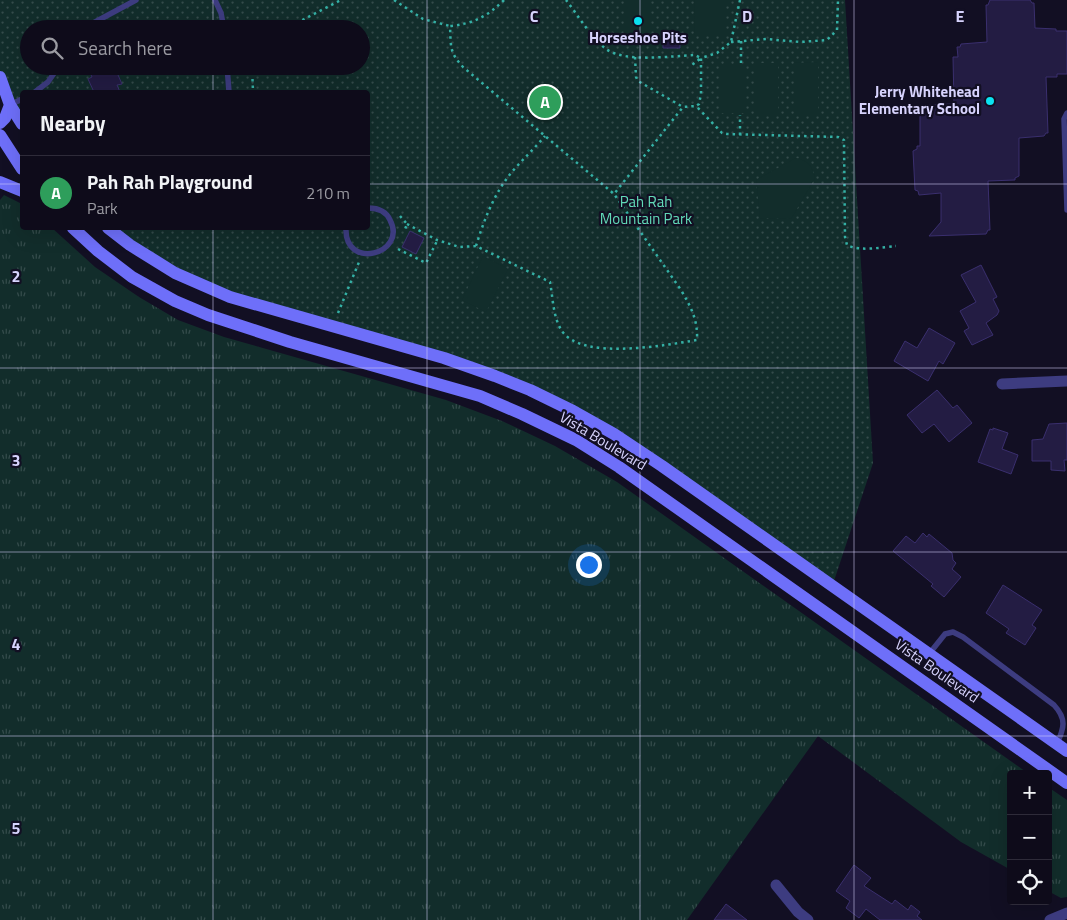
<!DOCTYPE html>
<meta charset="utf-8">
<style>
:root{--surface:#0e0b1a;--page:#171423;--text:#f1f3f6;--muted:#9b9ba2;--line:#2e2b39;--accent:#0f766e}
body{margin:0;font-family:"Titillium Web",sans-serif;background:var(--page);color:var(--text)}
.controls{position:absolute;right:15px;bottom:15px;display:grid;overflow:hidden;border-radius:5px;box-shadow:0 5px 20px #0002}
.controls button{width:45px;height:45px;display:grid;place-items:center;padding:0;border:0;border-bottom:1px solid var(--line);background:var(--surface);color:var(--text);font:25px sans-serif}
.you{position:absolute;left:588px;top:564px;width:18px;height:18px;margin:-12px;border:4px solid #fff;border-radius:50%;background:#1a73e8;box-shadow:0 0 0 8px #1a73e833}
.badge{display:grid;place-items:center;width:32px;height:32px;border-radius:50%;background:var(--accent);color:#fff;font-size:16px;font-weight:700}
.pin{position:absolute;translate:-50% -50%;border:2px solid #fff;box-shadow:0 1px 5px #0006}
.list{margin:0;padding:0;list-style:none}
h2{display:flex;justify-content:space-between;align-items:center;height:65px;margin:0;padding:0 20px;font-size:21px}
h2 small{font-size:16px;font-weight:400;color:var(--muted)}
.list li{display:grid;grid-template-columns:32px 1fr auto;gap:15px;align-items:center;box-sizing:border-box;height:75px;padding:0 20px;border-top:1px solid var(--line)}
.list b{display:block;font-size:19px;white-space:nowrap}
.list p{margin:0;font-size:16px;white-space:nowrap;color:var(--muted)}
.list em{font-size:16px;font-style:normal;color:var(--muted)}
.icon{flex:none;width:28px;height:28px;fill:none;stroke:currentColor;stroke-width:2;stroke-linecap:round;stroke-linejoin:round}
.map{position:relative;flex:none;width:1067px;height:920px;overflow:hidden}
.search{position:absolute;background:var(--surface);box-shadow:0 5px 20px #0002;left:20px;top:20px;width:350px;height:55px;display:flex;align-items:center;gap:12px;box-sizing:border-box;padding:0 18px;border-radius:28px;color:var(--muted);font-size:19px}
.panel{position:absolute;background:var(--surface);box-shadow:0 5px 20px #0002;left:20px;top:90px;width:350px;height:140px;border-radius:5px}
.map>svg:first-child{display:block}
.grass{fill:url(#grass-tufts)}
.park{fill:url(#park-dots);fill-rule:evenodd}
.pitch{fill:#122d2b}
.building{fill:#231c43;stroke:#3a2f6e}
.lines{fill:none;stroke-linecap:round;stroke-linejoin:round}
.path{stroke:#34b0a5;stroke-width:2.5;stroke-dasharray:2.5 4;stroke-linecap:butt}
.lane{stroke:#3d3c80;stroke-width:5.5}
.street{stroke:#3d3c80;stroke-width:11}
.secondary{stroke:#6e6ff9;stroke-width:12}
.grid{fill:none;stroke:#d7d3fd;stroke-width:1;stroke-opacity:0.55}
.poi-dot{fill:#0be2f1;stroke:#120f23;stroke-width:2}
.labels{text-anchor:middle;stroke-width:4.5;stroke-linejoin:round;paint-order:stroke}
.poi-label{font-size:15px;font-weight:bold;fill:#d7d3fd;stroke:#120f23}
.park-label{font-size:15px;fill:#62dab8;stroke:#120f23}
.street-label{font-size:15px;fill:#d7d3fd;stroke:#120f23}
.grid-label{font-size:16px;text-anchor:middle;font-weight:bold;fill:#d7d3fd;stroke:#120f23;stroke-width:4.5;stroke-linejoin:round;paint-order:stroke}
</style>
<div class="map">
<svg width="1067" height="920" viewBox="0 0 1067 920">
<defs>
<pattern id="grass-tufts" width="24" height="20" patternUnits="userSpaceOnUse" patternTransform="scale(1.25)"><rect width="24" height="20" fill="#122d2b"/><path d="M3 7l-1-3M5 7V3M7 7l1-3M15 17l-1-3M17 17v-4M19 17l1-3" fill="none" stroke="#344b4b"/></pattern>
<pattern id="park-dots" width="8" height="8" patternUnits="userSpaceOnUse" patternTransform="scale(1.25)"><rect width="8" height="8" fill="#122d2b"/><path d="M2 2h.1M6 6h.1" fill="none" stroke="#344b4b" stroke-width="1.8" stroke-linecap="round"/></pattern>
</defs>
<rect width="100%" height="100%" fill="#120f23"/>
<path class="grass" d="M 4,195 L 22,204 L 22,228 L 52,228 L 95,267 L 139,297 L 178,320 L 224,337 L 446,400 L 502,421 L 555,446 L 617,482 L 1029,774 L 1011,774 L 1011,870 L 961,842 L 818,736 L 687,920 L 0,920 L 0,200 Z
M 1048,787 L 1067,800 L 1067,897 L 1061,898 L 1048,891 Z"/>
<path class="park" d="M 0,0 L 845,0 L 873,463 L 833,584 L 546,396 L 214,289 L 110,228 L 368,228 L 368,92 L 22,92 L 22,124 L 0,81 ZM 29,29 L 361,29 L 361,66 L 29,66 Z"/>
<path class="pitch" d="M 694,0 L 724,0 L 724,35 L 695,35 Z
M 626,1 L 651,1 L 651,40 L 626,40 Z
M 818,62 L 818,115 L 794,115 L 794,63 Z
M 754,63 L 778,63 L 778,115 L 754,115 Z
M 719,65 L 745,65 L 745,113 L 719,113 Z
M 796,158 C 809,161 812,166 815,178 L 791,219 L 760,218 L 756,180 Z
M 483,256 L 508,269 L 486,312 L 462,300 Z"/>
<path class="building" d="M 990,0 L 1030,0 L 1032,3 L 1034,3 L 1035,28 L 1056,29 L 1056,31 L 1067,31 L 1067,74 L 1057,74 L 1057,77 L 1046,77 L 1048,133 L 1046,133 L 1044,136 L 1019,138 L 1019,176 L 1015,178 L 1015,180 L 988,181 L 990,230 L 988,230 L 986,234 L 929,236 L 941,222 L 941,193 L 919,195 L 918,191 L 915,190 L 913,151 L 917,149 L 917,146 L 920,146 L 920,109 L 923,109 L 923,105 L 954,104 L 953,57 L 958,57 L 957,47 L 960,47 L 961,44 L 987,42 L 986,5 L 988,5 Z
M 663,32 L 679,32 L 680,48 L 663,48 Z
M 87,66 L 114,66 L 122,84 L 117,85 L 120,92 L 94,92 L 88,79 L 92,77 Z
M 410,231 L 424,238 L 416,254 L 402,247 Z
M 981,265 L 997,297 L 993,299 L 999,311 L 997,315 L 986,323 L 993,335 L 972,345 L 964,331 L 969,328 L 960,311 L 976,302 L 961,275 Z
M 929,328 L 955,343 L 943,364 L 939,361 L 928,381 L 894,361 L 905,341 L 917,348 Z
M 937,390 L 953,408 L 957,405 L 972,423 L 949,442 L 934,424 L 922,433 L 907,415 Z
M 1067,423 L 1067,460 L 1064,460 L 1065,471 L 1051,470 L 1051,461 L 1032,461 L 1032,440 L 1043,439 L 1049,424 Z
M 993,428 L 1008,433 L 1002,449 L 1018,455 L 1011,474 L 978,462 L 990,429 L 993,430 Z
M 923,533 L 927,537 L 929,534 L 952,553 L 953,560 L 956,563 L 952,569 L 961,577 L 944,597 L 931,586 L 933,584 L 893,551 L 906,536 L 915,543 Z
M 1003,585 L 1042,610 L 1032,625 L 1036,628 L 1025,645 L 1006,633 L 1009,629 L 986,613 Z
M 854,865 L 871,878 L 864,886 L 892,904 L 895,900 L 908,910 L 911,905 L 920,912 L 917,916 L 922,920 L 880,920 L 866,909 L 859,918 L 846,908 L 850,901 L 836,891 Z
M 726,904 L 747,920 L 714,920 Z"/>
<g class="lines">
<path class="path" d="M 394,0 L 423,19 L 450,26
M 504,0 C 488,16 473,24 450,26 C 451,46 449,52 463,67 L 614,194 L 683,107 L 696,106
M 566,0 C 578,15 591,38 606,49 C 626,63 670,56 695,55 L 701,58 L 692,65
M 740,0 L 731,42 L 717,53 L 701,58 L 701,94 L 699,104 L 696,106 L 722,133 L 727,134 L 838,137 L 844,140 L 845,237 L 847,245 C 860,252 882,247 896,246
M 285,29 L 341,0
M 741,41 L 741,63
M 731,42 L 766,39 L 800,42 L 827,40 L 837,30 L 838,0
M 635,57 L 636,77 L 638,81 L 683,107
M 252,66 L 253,92
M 740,135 L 740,115
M 400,216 L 407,224 L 404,232
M 407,224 L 437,240 L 447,243 L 459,247 L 476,246 L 550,282 C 553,298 553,318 562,331 C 582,361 666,345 697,340 C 698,320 691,307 681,290 L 614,194
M 476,246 C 484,220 494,194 511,173 C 522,160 534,149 545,136
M 398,249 L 426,263 L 437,241
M 338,313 L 359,262 L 360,262"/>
<path class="lane" d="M 215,0 L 221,13 L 224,29
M 82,29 L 136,0
M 227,66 L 229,92
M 35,92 L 48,82 L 59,66
M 10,105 L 22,99
M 1067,113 L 1064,119 L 1067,210
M 346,228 C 344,271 408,254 390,220 C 386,211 377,208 368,208
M 929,654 L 945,634 L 953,632 L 963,637 L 1054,705 C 1067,719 1064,728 1057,744"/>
<path class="street" d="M 1002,384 L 1067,381
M 776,885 L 798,912 L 808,920
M 1050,920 L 1067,913"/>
<path class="secondary" d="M 0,77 L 10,105 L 22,124
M 0,123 L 5,118 L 10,105
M 0,135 L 22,169
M 0,182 L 22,191
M 73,228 L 98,251 L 132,277 L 175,301 L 208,315 L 290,342 L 480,396 L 522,414 L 576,440 L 619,467 L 1067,783
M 108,228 L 130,245 L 175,273 L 230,297 L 444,358 L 495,376 L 530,390 L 573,411 L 614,434 L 662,466 L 1067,751"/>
</g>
<path class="grid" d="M 213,0 L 213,29M 427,0 L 427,920M 640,0 L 640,920M 854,0 L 854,920M 213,66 L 213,92M 0,184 L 22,184M 368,184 L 1067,184M 213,228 L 213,920M 0,368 L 1067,368M 0,552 L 1067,552M 0,736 L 1067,736"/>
<g class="poi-dot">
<circle cx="638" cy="21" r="5"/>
<circle cx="990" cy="101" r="5"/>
</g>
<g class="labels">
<g class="poi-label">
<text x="638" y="43">Horseshoe Pits</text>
<text x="980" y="97" text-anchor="end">Jerry Whitehead<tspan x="980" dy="17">Elementary School</tspan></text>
</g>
<g class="park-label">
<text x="646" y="207">Pah Rah<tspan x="646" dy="17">Mountain Park</tspan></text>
</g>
<g class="street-label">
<text transform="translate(603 441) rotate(31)" y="5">Vista Boulevard</text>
<text transform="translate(937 671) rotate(35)" y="5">Vista Boulevard</text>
</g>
</g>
<g class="grid-label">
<text x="534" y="22">C</text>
<text x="747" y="22">D</text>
<text x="960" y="22">E</text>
<text x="16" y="282">2</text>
<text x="16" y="466">3</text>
<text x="16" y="650">4</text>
<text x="16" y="834">5</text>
</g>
</svg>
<div class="controls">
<button>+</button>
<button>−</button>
<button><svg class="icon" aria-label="locate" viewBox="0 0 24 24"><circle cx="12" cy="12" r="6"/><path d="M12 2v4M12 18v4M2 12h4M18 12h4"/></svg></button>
</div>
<div class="you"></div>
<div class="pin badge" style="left:545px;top:102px;background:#2e9e5b">A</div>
<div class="search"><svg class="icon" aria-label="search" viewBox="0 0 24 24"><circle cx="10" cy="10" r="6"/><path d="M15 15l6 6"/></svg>Search here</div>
<section class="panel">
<h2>Nearby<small></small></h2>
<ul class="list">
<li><span class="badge" style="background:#2e9e5b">A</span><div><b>Pah Rah Playground</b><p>Park</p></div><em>210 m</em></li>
</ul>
</section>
</div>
